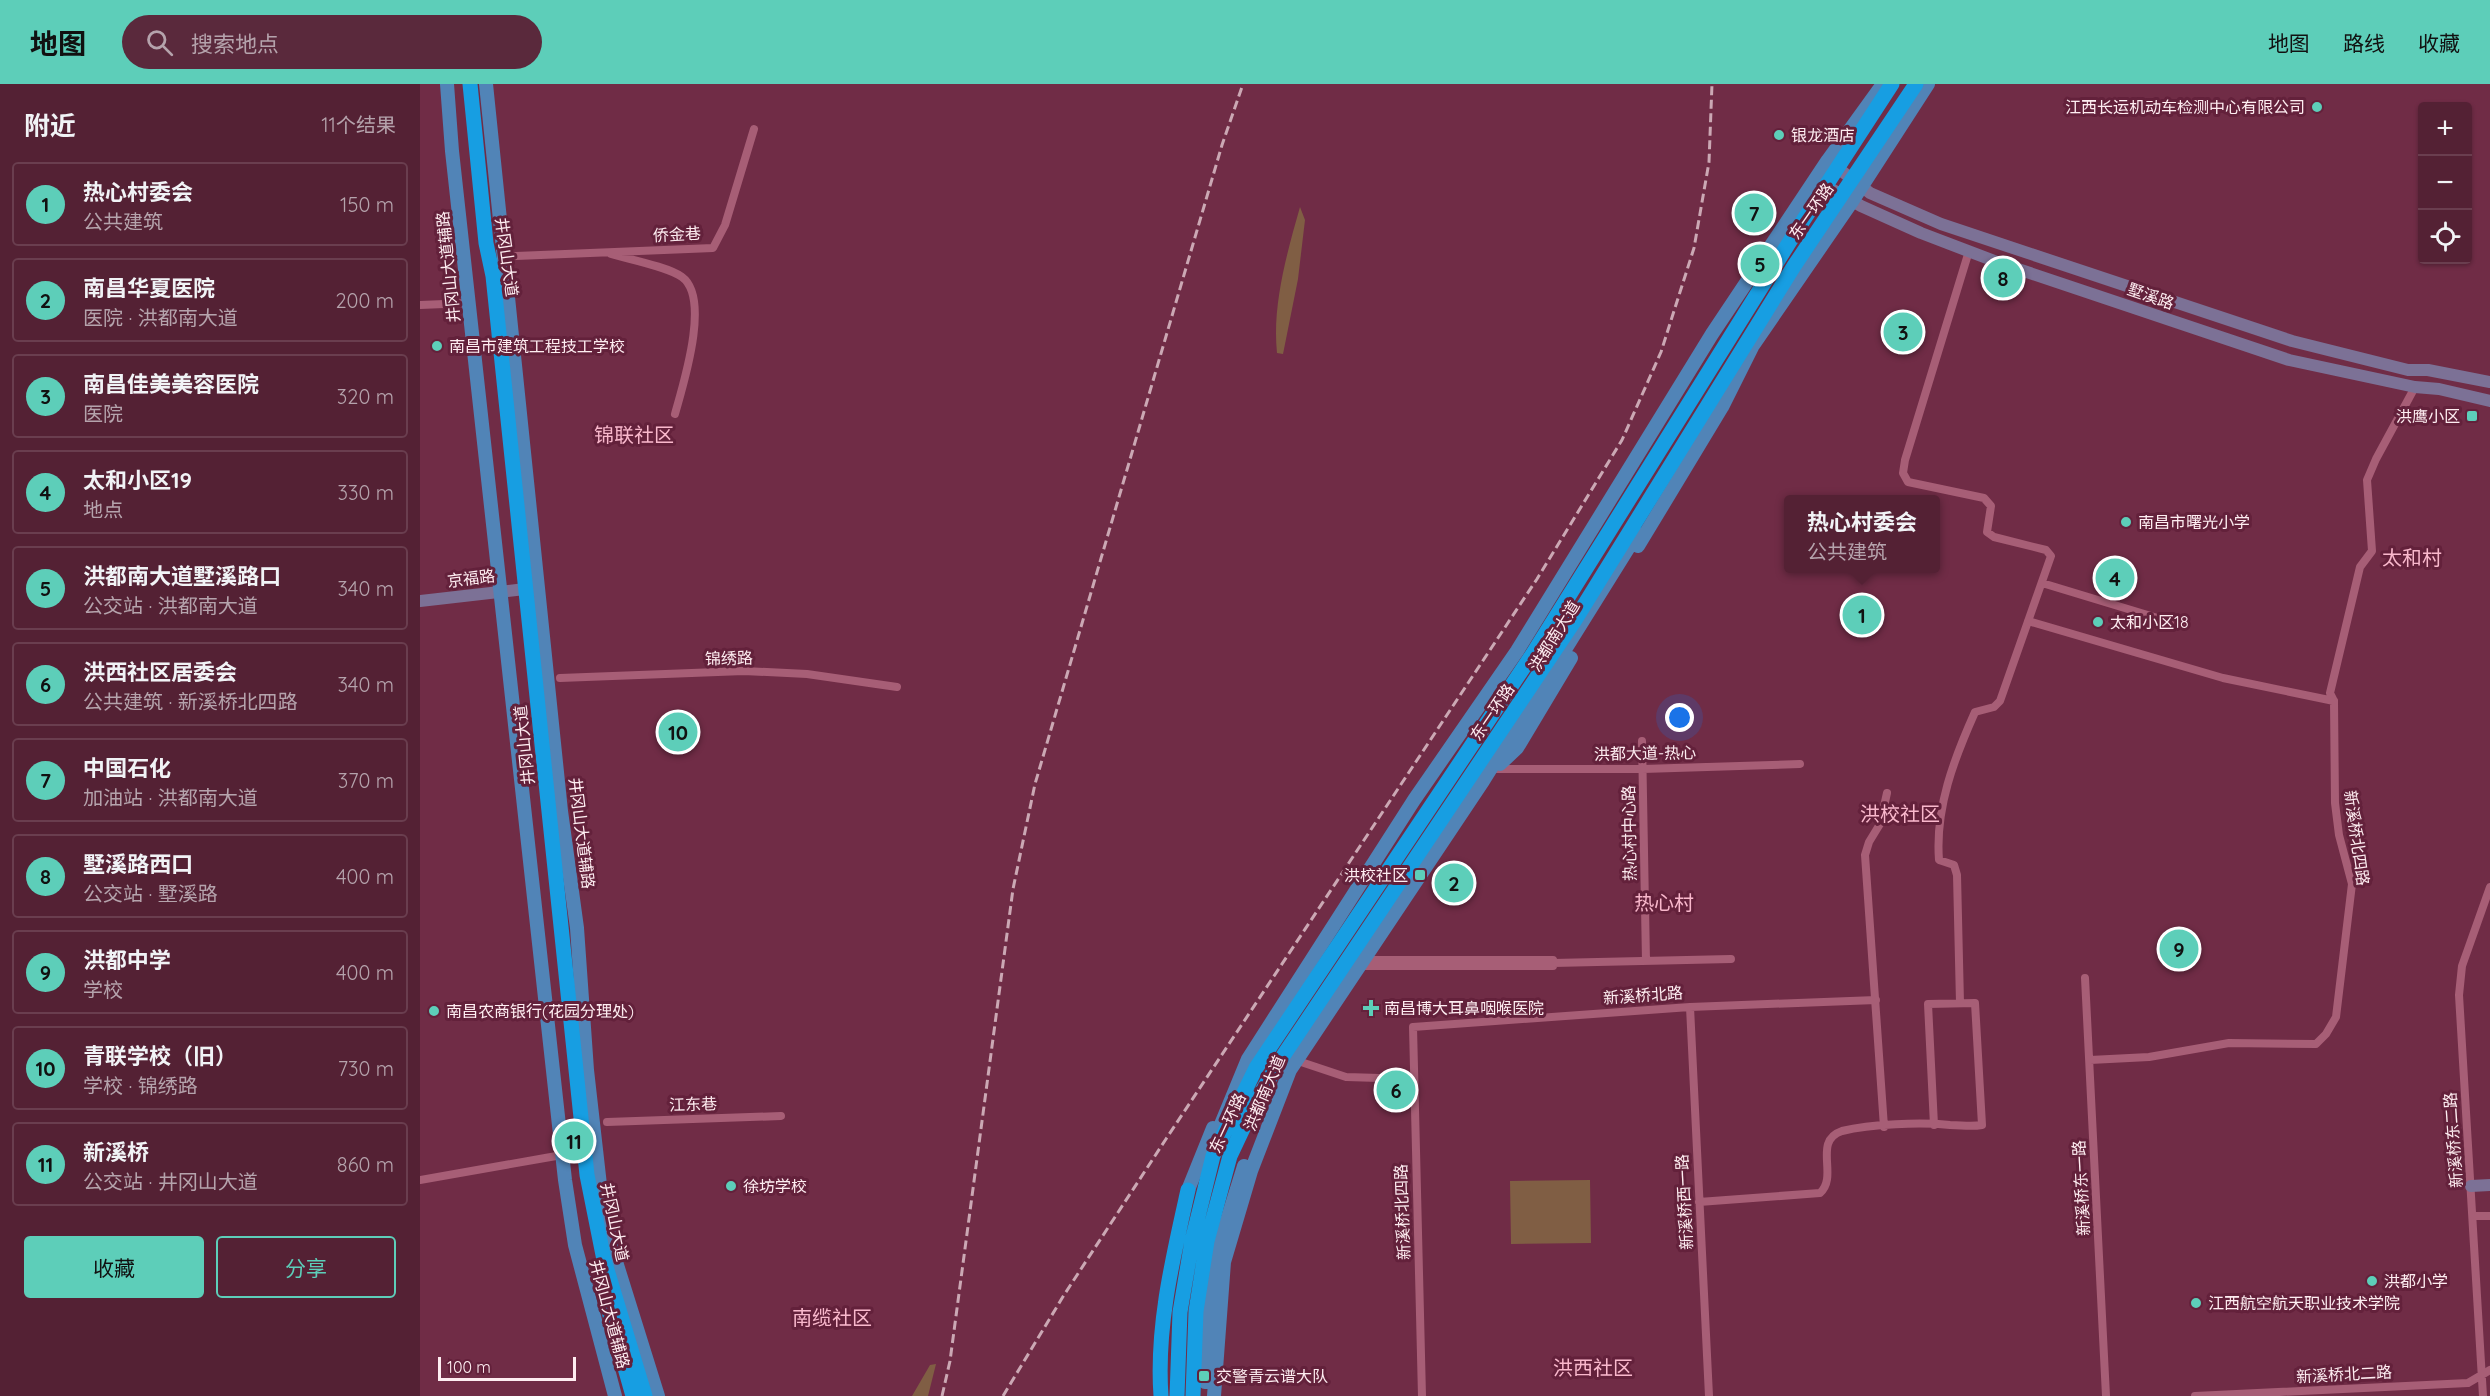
<!DOCTYPE html>
<html lang="zh">
<meta charset="utf-8">
<style>
:root{--surface:#542134;--page:#5a293c;--text:#f1f3f6;--muted:#b5a3ac;--line:#6a3e4f;--accent:#5dceb9}
body{margin:0;font-family:Quicksand,"Noto Sans SC",sans-serif;background:var(--page);color:var(--text)}
.controls{position:absolute;right:18px;top:18px;display:grid;overflow:hidden;border-radius:6px;box-shadow:0 2px 4px #0004}
.controls button{width:54px;height:54px;display:grid;place-items:center;padding:0;border:0;border-bottom:2px solid var(--line);background:var(--surface);color:var(--text);font:30px sans-serif}
.scale{position:absolute;left:18px;bottom:15px;width:138px;box-sizing:border-box;padding-left:6px;border:3px solid #feedf1;border-top:0;font-size:16px;line-height:21px;white-space:nowrap;color:#feedf1;-webkit-text-stroke:4px #63213b;paint-order:stroke}
.you{position:absolute;left:1260px;top:634px;width:21px;height:21px;margin:-15px;border:4px solid #fff;border-radius:50%;background:#1a73e8;box-shadow:0 0 0 9px #1a73e833}
.badge{display:grid;place-items:center;width:39px;height:39px;border-radius:50%;background:var(--accent);color:#111;font-size:20px;font-weight:700}
.pin{position:absolute;translate:-50% -50%;border:3px solid #fff;box-shadow:0 2px 6px #0006}
.popup{position:absolute;left:1364px;top:411px;width:156px;height:78px;box-sizing:border-box;display:grid;place-content:center;border-radius:6px;background:var(--surface);filter:drop-shadow(0 2px 4px #0005);font-size:20px;white-space:nowrap;color:var(--muted)}
.popup b{font-size:22px;color:var(--text)}
.popup::after{content:'';position:absolute;left:50%;top:100%;margin-left:-12px;border:12px solid transparent;border-top-color:var(--surface)}
.list{margin:0;padding:0;list-style:none}
h2{display:flex;justify-content:space-between;align-items:center;height:78px;margin:0;padding:0 24px;font-size:26px}
h2 small{font-size:20px;font-weight:400;color:var(--muted)}
.list li{display:grid;grid-template-columns:39px 1fr auto;gap:18px;align-items:center;box-sizing:border-box;height:84px;margin:0 12px 12px;padding:0 12px;border:2px solid var(--line);border-radius:6px}
.list b{display:block;font-size:22px;white-space:nowrap}
.list p{margin:0;font-size:20px;white-space:nowrap;color:var(--muted)}
.list em{font-size:20px;font-style:normal;color:var(--muted)}
.actions{display:flex;gap:12px;padding:18px 24px}
.actions a{flex:1;padding:14px 0;border:2px solid var(--accent);border-radius:6px;text-align:center;font-size:21px;color:var(--accent)}
.actions .main{background:var(--accent);color:#111}
.icon{flex:none;width:33px;height:33px;fill:none;stroke:currentColor;stroke-width:2;stroke-linecap:round;stroke-linejoin:round}
.map{position:relative;flex:none;width:2070px;height:1312px;overflow:hidden}
header{display:flex;align-items:center;gap:36px;box-sizing:border-box;height:84px;padding:0 30px;background:var(--accent);color:#111}
header strong{font-size:28px}
nav{display:flex;gap:33px;margin-inline-start:auto;font-size:21px}
.search{width:420px;height:54px;background:var(--page);display:flex;align-items:center;gap:15px;box-sizing:border-box;padding:0 21px;border-radius:33px;color:var(--muted);font-size:22px}
main{display:flex}
aside{flex:1;background:var(--surface)}
.map>svg:first-child{display:block}
.green{fill:#805e44}
.lines{fill:none;stroke-linecap:round;stroke-linejoin:round}
.street{stroke:#a75e76;stroke-width:8}
.secondary{stroke:#7c7196;stroke-width:12}
.primary{stroke:#5184b7;stroke-width:14}
.highway{stroke:#179ee2;stroke-width:15}
.rail{stroke:#cba8b4;stroke-width:3;stroke-dasharray:9 4.5;stroke-linecap:butt}
.poi-dot{fill:#5dceb9;stroke:#63213b;stroke-width:2}
.labels{text-anchor:middle;stroke-width:6;stroke-linejoin:round;paint-order:stroke}
.poi-label{font-size:16px;fill:#feedf1;stroke:#63213b;text-anchor:start}
.street-label{font-size:16px;fill:#feedf1;stroke:#63213b}
.quarter-label{font-size:20px;fill:#f9b8cc;stroke:#63213b}
</style>
<header>
<strong>地图</strong>
<div class="search"><svg class="icon" aria-label="search" viewBox="0 0 24 24"><circle cx="10" cy="10" r="6"/><path d="M15 15l6 6"/></svg>搜索地点</div>
<nav><a>地图</a><a>路线</a><a>收藏</a></nav>
</header>
<main>
<aside>
<h2>附近<small>11个结果</small></h2>
<ul class="list">
<li><span class="badge">1</span><div><b>热心村委会</b><p>公共建筑</p></div><em>150 m</em></li>
<li><span class="badge">2</span><div><b>南昌华夏医院</b><p>医院 · 洪都南大道</p></div><em>200 m</em></li>
<li><span class="badge">3</span><div><b>南昌佳美美容医院</b><p>医院</p></div><em>320 m</em></li>
<li><span class="badge">4</span><div><b>太和小区19</b><p>地点</p></div><em>330 m</em></li>
<li><span class="badge">5</span><div><b>洪都南大道墅溪路口</b><p>公交站 · 洪都南大道</p></div><em>340 m</em></li>
<li><span class="badge">6</span><div><b>洪西社区居委会</b><p>公共建筑 · 新溪桥北四路</p></div><em>340 m</em></li>
<li><span class="badge">7</span><div><b>中国石化</b><p>加油站 · 洪都南大道</p></div><em>370 m</em></li>
<li><span class="badge">8</span><div><b>墅溪路西口</b><p>公交站 · 墅溪路</p></div><em>400 m</em></li>
<li><span class="badge">9</span><div><b>洪都中学</b><p>学校</p></div><em>400 m</em></li>
<li><span class="badge">10</span><div><b>青联学校（旧）</b><p>学校 · 锦绣路</p></div><em>730 m</em></li>
<li><span class="badge">11</span><div><b>新溪桥</b><p>公交站 · 井冈山大道</p></div><em>860 m</em></li>
</ul>
<div class="actions"><a class="main">收藏</a><a>分享</a></div>
</aside>
<div class="map">
<svg width="2070" height="1312" viewBox="0 0 2070 1312">
<rect width="100%" height="100%" fill="#702c46"/>
<path class="green" d="M 880,123 L 885,136 L 878,195 L 863,270 L 857,269 C 852,221 867,169 880,123 Z
M 1170,1096 L 1171,1159 L 1091,1160 L 1090,1097 Z
M 516,1280 L 508,1312 L 492,1312 L 510,1281 Z"/>
<g class="lines">
<path class="street" d="M 191,170 C 208,175 249,183 262,193 C 291,214 263,301 255,330
M 96,172 L 293,164 L 305,141 L 334,45
M 0,221 L 49,219
M 1622,499 L 1764,542
M 1608,537 L 1803,594 L 1914,617
M 140,594 L 324,587 L 387,590 L 477,603
M 1222,657 L 1226,877
M 1074,685 L 1223,685 L 1380,680
M 1133,879 L 1311,875
M 939,882 L 1133,882 L 1133,876 L 943,876
M 1665,894 L 1686,1312
M 1540,919 L 1537,791 L 1534,781 L 1519,776 C 1515,724 1534,675 1555,628 L 1574,623 L 1580,617 L 1631,472 L 1626,466 L 1574,453 L 1567,448 L 1571,422 L 1564,414 L 1488,398 L 1483,389 L 1485,376 L 1549,167
M 1270,923 L 1289,1312
M 875,976 L 926,993 L 993,995
M 1670,976 L 1729,973 L 1809,959 L 1896,960 L 1906,950 L 1916,933 L 1932,800 L 1919,751 L 1915,719 L 1914,617 L 1910,609 L 1940,483 L 1952,467 L 1947,396 L 1956,375 L 1995,303
M 187,1038 L 361,1032
M 1464,1043 L 1445,771 L 1449,758 L 1460,740 L 1467,709
M 0,1096 L 142,1071
M 1279,1118 L 1400,1109 C 1419,1092 1392,1057 1422,1047 C 1451,1040 1500,1038 1530,1041 C 1542,1041 1550,1043 1562,1041 L 1555,919 L 1508,920 L 1514,1041
M 2053,1132 L 2070,1132
M 1002,1312 L 993,943 L 1270,923 L 1456,916
M 1775,1312 L 2048,1299 L 2070,1286
M 2063,1312 L 2039,911 L 2042,882 L 2070,803"/>
<path class="secondary" d="M 1410,78 L 1450,109 L 1521,140 L 1872,257 L 1988,286 L 2008,286 L 2070,298
M 1399,98 L 1441,122 L 1501,149 L 1577,178 L 1869,276 L 1995,303 L 2019,305 L 2070,317
M 0,517 L 105,505
M 2051,1102 L 2070,1101"/>
<path class="primary" d="M 27,0 L 32,67 C 69,410 106,753 145,1096 L 155,1161 L 195,1312
M 66,0 L 141,727 L 157,844 L 167,986 L 180,1101 L 193,1168 L 238,1312
M 1327,270 L 1433,116 L 1508,0
M 1218,462 L 1302,323 L 1332,263
M 1080,680 L 1097,664 L 1151,574
M 795,1055 L 828,975 L 994,716 L 1097,567 L 1292,250 L 1408,76 L 1463,0
M 768,1106 L 793,1044
M 785,1298 L 787,1249 L 795,1175 L 824,1082
M 794,1312 L 804,1178 L 831,1087 L 870,986 L 1063,697 L 1217,450"/>
<path class="highway" d="M 50,0 L 66,159 L 73,192 L 167,1091 L 184,1176 L 225,1312
M 186,1217 L 213,1312
M 741,1312 C 736,1243 753,1173 768,1106
M 757,1312 L 760,1228 L 772,1157 L 793,1072 L 836,984 L 1112,571 L 1377,146 L 1472,0
M 773,1312 L 776,1227 L 787,1157 L 810,1072 L 836,1017 L 863,972 L 1155,536 L 1374,182 L 1496,0"/>
<path class="rail" d="M 522,1312 L 530,1277 L 593,805 L 615,700 L 802,61 L 823,0
M 583,1312 L 644,1211 L 746,1055 L 1117,495 L 1202,356 L 1241,268 L 1274,164 L 1289,78 L 1292,0"/>
</g>
<g class="poi-dot">
<circle cx="1897" cy="23" r="6"/>
<circle cx="1359" cy="51" r="6"/>
<circle cx="17" cy="262" r="6"/>
<rect x="2046" y="326" width="12" height="12" rx="3"/>
<circle cx="1706" cy="438" r="6"/>
<circle cx="1678" cy="538" r="6"/>
<rect x="994" y="785" width="12" height="12" rx="3"/>
<path d="M948 915h6v6h6v6h-6v6h-6v-6h-6v-6h6z"/>
<circle cx="14" cy="927" r="6"/>
<circle cx="311" cy="1102" r="6"/>
<circle cx="1952" cy="1197" r="6"/>
<circle cx="1776" cy="1219" r="6"/>
<rect x="778" y="1286" width="12" height="12" rx="3"/>
</g>
<g class="labels">
<g class="poi-label">
<text x="1885" y="29" text-anchor="end">江西长运机动车检测中心有限公司</text>
<text x="1371" y="57">银龙酒店</text>
<text x="29" y="268">南昌市建筑工程技工学校</text>
<text x="2040" y="338" text-anchor="end">洪鹰小区</text>
<text x="1718" y="444">南昌市曙光小学</text>
<text x="1690" y="544">太和小区18</text>
<text x="988" y="797" text-anchor="end">洪校社区</text>
<text x="964" y="930">南昌博大耳鼻咽喉医院</text>
<text x="26" y="933">南昌农商银行(花园分理处)</text>
<text x="323" y="1108">徐坊学校</text>
<text x="1964" y="1203">洪都小学</text>
<text x="1788" y="1225">江西航空航天职业技术学院</text>
<text x="796" y="1298">交警青云谱大队</text>
</g>
<g class="street-label">
<text transform="translate(1391 127) rotate(-55)" y="6">东一环路</text>
<text transform="translate(257 150) rotate(-3)" y="6">侨金巷</text>
<text transform="translate(87 173) rotate(82)" y="6">井冈山大道</text>
<text transform="translate(28 183) rotate(-96)" y="6">井冈山大道辅路</text>
<text transform="translate(1731 212) rotate(19)" y="6">墅溪路</text>
<text transform="translate(51 494) rotate(-7)" y="6">京福路</text>
<text transform="translate(1134 552) rotate(-58)" y="6">洪都南大道</text>
<text transform="translate(309 574) rotate(-1)" y="6">锦绣路</text>
<text transform="translate(1072 628) rotate(-56)" y="6">东一环路</text>
<text transform="translate(104 661) rotate(-96)" y="6">井冈山大道</text>
<text transform="translate(1225 669) rotate(-1)" y="6">洪都大道-热心</text>
<text transform="translate(162 749) rotate(83)" y="6">井冈山大道辅路</text>
<text transform="translate(1209 749) rotate(-91)" y="6">热心村中心路</text>
<text transform="translate(1937 754) rotate(82)" y="6">新溪桥北四路</text>
<text transform="translate(1223 911) rotate(-4)" y="6">新溪桥北路</text>
<text transform="translate(844 1009) rotate(-67)" y="6">洪都南大道</text>
<text transform="translate(273 1020) rotate(-2)" y="6">江东巷</text>
<text transform="translate(807 1039) rotate(-65)" y="6">东一环路</text>
<text transform="translate(2033 1056) rotate(-94)" y="6">新溪桥东二路</text>
<text transform="translate(1661 1104) rotate(-93)" y="6">新溪桥东一路</text>
<text transform="translate(1264 1118) rotate(-93)" y="6">新溪桥西一路</text>
<text transform="translate(982 1128) rotate(-92)" y="6">新溪桥北四路</text>
<text transform="translate(195 1138) rotate(78)" y="6">井冈山大道</text>
<text transform="translate(190 1230) rotate(75)" y="6">井冈山大道辅路</text>
<text transform="translate(1924 1290) rotate(-3)" y="6">新溪桥北二路</text>
</g>
<g class="quarter-label">
<text x="214" y="358">锦联社区</text>
<text x="1992" y="481">太和村</text>
<text x="1480" y="737">洪校社区</text>
<text x="1244" y="826">热心村</text>
<text x="412" y="1241">南缆社区</text>
<text x="1173" y="1291">洪西社区</text>
</g>
</g>
</svg>
<div class="controls">
<button>+</button>
<button>−</button>
<button><svg class="icon" aria-label="locate" viewBox="0 0 24 24"><circle cx="12" cy="12" r="6"/><path d="M12 2v4M12 18v4M2 12h4M18 12h4"/></svg></button>
</div>
<div class="scale">100 m</div>
<div class="you"></div>
<div class="pin badge" style="left:1442px;top:531px">1</div>
<div class="popup"><b>热心村委会</b>公共建筑</div>
<div class="pin badge" style="left:1034px;top:799px">2</div>
<div class="pin badge" style="left:1483px;top:248px">3</div>
<div class="pin badge" style="left:1695px;top:494px">4</div>
<div class="pin badge" style="left:1340px;top:180px">5</div>
<div class="pin badge" style="left:976px;top:1006px">6</div>
<div class="pin badge" style="left:1334px;top:129px">7</div>
<div class="pin badge" style="left:1583px;top:194px">8</div>
<div class="pin badge" style="left:1759px;top:865px">9</div>
<div class="pin badge" style="left:258px;top:648px">10</div>
<div class="pin badge" style="left:154px;top:1057px">11</div>
</div>
</main>
